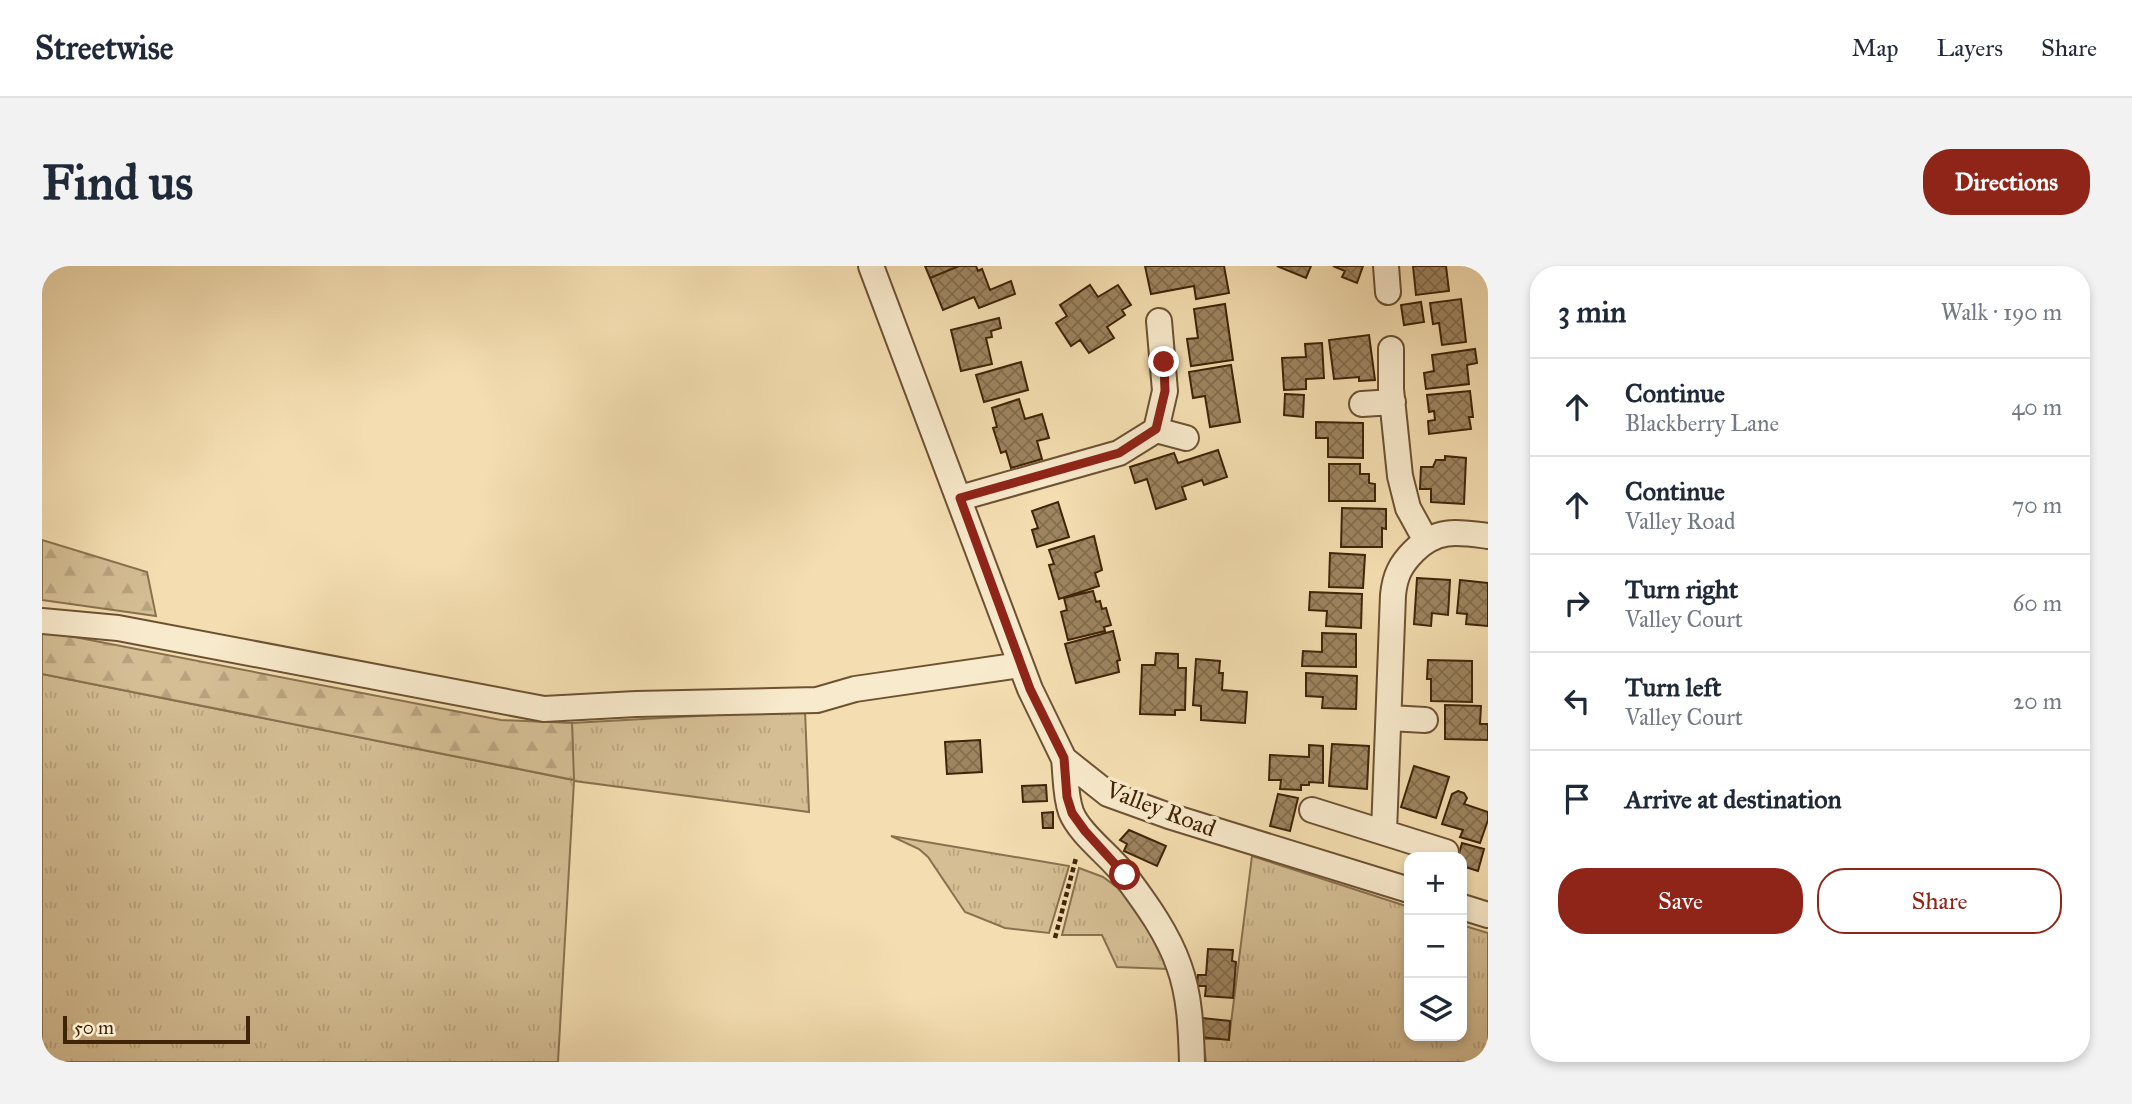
<!DOCTYPE html>
<meta charset="utf-8">
<style>
:root{--surface:#fff;--page:#f2f2f3;--text:#1f2937;--muted:#747a83;--line:#e0e1e3;--accent:#8f2418}
body{margin:0;font-family:"IM FELL Great Primer",serif;background:var(--page);color:var(--text)}
.controls{position:absolute;right:21px;bottom:21px;display:grid;overflow:hidden;border-radius:14px;box-shadow:0 4px 10px #0003}
.controls button{width:63px;height:63px;display:grid;place-items:center;padding:0;border:0;border-bottom:2px solid var(--line);background:var(--surface);color:var(--text);font:35px sans-serif}
.scale{position:absolute;left:21px;bottom:18px;width:187px;box-sizing:border-box;padding-left:7px;border:4px solid #402408;border-top:0;font-size:19px;line-height:24px;white-space:nowrap;color:#402408;-webkit-text-stroke:5px #f8eacc;paint-order:stroke}
.stop{position:absolute;width:21px;height:21px;margin:-16px;border:5px solid #8f2418;border-radius:50%;background:#fff}
.stop.end{background:#8f2418;border-color:#fff;box-shadow:0 2px 7px #0008}
.list{margin:0;padding:0;list-style:none}
h2{display:flex;justify-content:space-between;align-items:center;height:91px;margin:0;padding:0 28px;font-size:30px}
h2 small{font-size:23px;font-weight:400;color:var(--muted)}
.list li{display:grid;grid-template-columns:46px 1fr auto;gap:21px;align-items:center;box-sizing:border-box;height:98px;padding:0 28px;border-top:2px solid var(--line)}
.list b{display:block;font-size:26px;white-space:nowrap}
.list p{margin:0;font-size:23px;white-space:nowrap;color:var(--muted)}
.list em{font-size:23px;font-style:normal;color:var(--muted)}
.actions{display:flex;gap:14px;padding:21px 28px}
.actions a{flex:1;padding:16px 0;border:2px solid var(--accent);border-radius:28px;text-align:center;font-size:24px;color:var(--accent)}
.actions .main{background:var(--accent);color:#fff}
.icon{flex:none;width:38px;height:38px;fill:none;stroke:currentColor;stroke-width:2;stroke-linecap:round;stroke-linejoin:round}
.map{position:relative;flex:none;width:1446px;height:796px;overflow:hidden;border-radius:28px}
header{display:flex;align-items:center;gap:42px;box-sizing:border-box;height:98px;padding:0 35px;background:var(--surface);border-bottom:2px solid var(--line)}
header strong{font-size:33px}
nav{display:flex;gap:38px;margin-inline-start:auto;font-size:24px}
.intro{display:flex;align-items:center;justify-content:space-between;box-sizing:border-box;height:168px;padding:0 42px}
h1{margin:0;font-size:49px}
.button{padding:18px 32px;border-radius:28px;background:var(--accent);color:#fff;font-size:24px;font-weight:700}
main{display:flex;gap:42px;padding:0 42px}
aside{flex:1;background:var(--surface);border-radius:28px;box-shadow:0 4px 10px #0003}
.map>svg:first-child{display:block}
.grass{fill:url(#grass-tufts);stroke:#8a714e;stroke-width:2}
.forest{fill:url(#forest-firs);stroke:#8a714e;stroke-width:2}
.building{fill:url(#building-cross-hatch);stroke:#402408;stroke-width:2}
.lines{fill:none;stroke-linecap:round;stroke-linejoin:round}
.minor-casing{stroke:#6d5232;stroke-width:28}
.path{stroke:#402408;stroke-width:4.5;stroke-dasharray:5 3.5;stroke-linecap:butt}
.minor{stroke:#f8eacc;stroke-width:24}
.route{stroke:#8f2418;stroke-width:9}
.labels{text-anchor:middle;stroke-width:7;stroke-linejoin:round;paint-order:stroke}
.street-label{font-size:24px;fill:#402408;stroke:#f8eacc}
</style>
<header>
<strong>Streetwise</strong>
<nav><a>Map</a><a>Layers</a><a>Share</a></nav>
</header>
<div class="intro"><h1>Find us</h1><a class="button">Directions</a></div>
<main>
<div class="map">
<svg width="1446" height="796" viewBox="0 0 1446 796">
<defs>
<pattern id="grass-tufts" width="24" height="20" patternUnits="userSpaceOnUse" patternTransform="scale(1.75)"><rect width="24" height="20" fill="#d5be94"/><path d="M3 7l-1-3M5 7V3M7 7l1-3M15 17l-1-3M17 17v-4M19 17l1-3" fill="none" stroke="#b8a37e"/></pattern>
<pattern id="forest-firs" width="22" height="20" patternUnits="userSpaceOnUse" patternTransform="scale(1.75)"><rect width="22" height="20" fill="#d5be94"/><path d="M5 1l3.5 6h-7zM16 11l3.5 6h-7z" fill="#b8a37e"/></pattern>
<pattern id="building-cross-hatch" width="8" height="8" patternUnits="userSpaceOnUse" patternTransform="scale(1.75)"><rect width="8" height="8" fill="#9e8560"/><path d="M0 0l8 8M0 8l8-8" fill="none" stroke="#826d4d"/></pattern>
</defs>
<rect width="100%" height="100%" fill="#f4deb1"/>
<filter id="stains"><feTurbulence type="fractalNoise" baseFrequency=".00286" numOctaves="4"/><feColorMatrix values="0 0 0 0 .2 0 0 0 0 .09 0 0 0 0 .02 0 0 0 .5 -.17"/></filter>
<radialGradient id="worn" r=".72"><stop offset=".6" stop-color="#630" stop-opacity="0"/><stop offset="1" stop-color="#630" stop-opacity=".3"/></radialGradient>
<path class="grass" d="M 0,408 L 531,514 L 530,457 L 763,444 L 767,546 L 532,515 L 516,796 L 0,796 Z
M 849,570 L 1027,600 L 1007,667 L 963,662 L 923,646 L 886,591 L 877,583 Z
M 1210,590 L 1367,641 L 1367,770 L 1420,770 L 1420,659 L 1446,667 L 1446,796 L 1164,796 L 1161,773 L 1187,773 Z
M 1037,602 L 1061,611 L 1090,632 L 1126,703 L 1075,701 L 1060,669 L 1020,669 Z"/>
<path class="forest" d="M 0,274 L 105,306 L 114,350 L 0,334 Z
M 0,367 L 12,367 L 459,454 L 530,457 L 532,514 L 0,408 Z"/>
<path class="building" d="M 883,0 L 917,0 L 888,12 Z
M 917,0 L 934,0 L 936,5 L 940,3 L 948,24 L 969,15 L 973,28 L 937,42 L 932,31 L 901,44 L 888,12 Z
M 1103,0 L 1182,0 L 1187,27 L 1154,33 L 1152,20 L 1109,28 Z
M 1235,0 L 1269,0 L 1264,12 Z
M 1291,0 L 1321,0 L 1315,17 L 1300,11 L 1303,5 Z
M 1371,0 L 1404,0 L 1407,25 L 1374,29 Z
M 1048,19 L 1056,31 L 1076,19 L 1089,39 L 1080,44 L 1083,49 L 1065,61 L 1072,72 L 1047,87 L 1038,74 L 1029,80 L 1014,57 L 1025,50 L 1018,39 Z
M 1419,33 L 1424,76 L 1400,79 L 1397,57 L 1391,58 L 1388,37 Z
M 1379,36 L 1382,56 L 1362,59 L 1359,39 Z
M 1183,38 L 1191,94 L 1149,100 L 1145,73 L 1156,72 L 1152,43 Z
M 957,52 L 959,62 L 949,65 L 950,71 L 944,72 L 950,98 L 919,105 L 909,64 Z
M 1327,69 L 1333,114 L 1317,115 L 1317,111 L 1292,113 L 1287,74 Z
M 1280,77 L 1282,112 L 1264,113 L 1264,123 L 1242,124 L 1240,92 L 1264,91 L 1263,78 Z
M 1433,83 L 1435,97 L 1425,99 L 1427,118 L 1384,123 L 1382,107 L 1392,105 L 1390,89 Z
M 979,96 L 986,124 L 942,136 L 934,109 Z
M 1189,99 L 1198,156 L 1168,161 L 1163,130 L 1151,132 L 1147,106 Z
M 1428,125 L 1431,151 L 1427,151 L 1429,163 L 1387,168 L 1386,155 L 1393,154 L 1392,145 L 1387,146 L 1385,129 Z
M 1243,128 L 1262,129 L 1261,151 L 1242,149 Z
M 977,133 L 983,153 L 1000,148 L 1007,172 L 995,175 L 1000,193 L 969,202 L 964,185 L 959,187 L 951,162 L 955,161 L 950,142 Z
M 1274,156 L 1321,157 L 1321,192 L 1286,191 L 1286,172 L 1274,172 Z
M 1176,184 L 1185,211 L 1162,219 L 1160,214 L 1140,221 L 1144,233 L 1114,243 L 1105,213 L 1093,217 L 1088,201 L 1132,187 L 1136,197 Z
M 1403,190 L 1424,192 L 1422,238 L 1389,236 L 1389,223 L 1378,223 L 1379,201 L 1391,201 L 1394,194 L 1403,194 Z
M 1287,198 L 1318,198 L 1318,208 L 1327,208 L 1327,217 L 1333,218 L 1333,235 L 1287,235 Z
M 1016,236 L 1027,271 L 995,281 L 990,264 L 996,262 L 990,245 Z
M 1300,242 L 1344,243 L 1344,263 L 1340,262 L 1340,281 L 1299,281 Z
M 1052,270 L 1060,304 L 1053,307 L 1057,320 L 1017,333 L 1007,299 L 1012,298 L 1007,284 Z
M 1288,287 L 1323,289 L 1321,322 L 1287,321 Z
M 1375,312 L 1408,314 L 1406,349 L 1390,347 L 1389,360 L 1372,358 Z
M 1418,314 L 1446,317 L 1446,360 L 1424,358 L 1425,348 L 1415,347 Z
M 1051,325 L 1054,336 L 1058,335 L 1060,343 L 1064,342 L 1069,359 L 1062,361 L 1063,365 L 1026,374 L 1019,346 L 1025,344 L 1022,332 Z
M 1268,326 L 1320,328 L 1319,362 L 1284,360 L 1285,345 L 1267,344 Z
M 1071,365 L 1078,394 L 1075,395 L 1077,406 L 1034,417 L 1023,378 Z
M 1280,367 L 1314,368 L 1314,401 L 1260,400 L 1261,385 L 1280,386 Z
M 1114,387 L 1136,388 L 1136,402 L 1144,402 L 1143,444 L 1133,444 L 1133,449 L 1098,448 L 1100,399 L 1113,399 Z
M 1154,393 L 1178,395 L 1177,407 L 1181,407 L 1180,424 L 1205,426 L 1203,457 L 1159,454 L 1159,440 L 1151,439 Z
M 1386,394 L 1430,395 L 1430,436 L 1389,435 L 1389,413 L 1385,413 Z
M 1264,407 L 1315,410 L 1314,443 L 1280,442 L 1281,431 L 1264,430 Z
M 1403,439 L 1439,440 L 1438,458 L 1446,458 L 1446,474 L 1403,473 Z
M 938,474 L 940,506 L 905,508 L 903,476 Z
M 1290,478 L 1327,480 L 1325,523 L 1287,520 Z
M 1267,479 L 1281,480 L 1281,517 L 1267,516 L 1267,519 L 1259,519 L 1259,524 L 1238,523 L 1239,514 L 1227,514 L 1228,489 L 1267,491 Z
M 1372,500 L 1407,511 L 1394,552 L 1359,541 Z
M 1004,519 L 1005,535 L 981,536 L 980,520 Z
M 1416,525 L 1422,527 L 1425,532 L 1422,538 L 1446,546 L 1446,554 L 1438,577 L 1418,571 L 1421,564 L 1400,558 L 1410,528 Z
M 1236,528 L 1256,532 L 1248,565 L 1228,560 Z
M 1011,546 L 1011,562 L 1001,562 L 1000,547 Z
M 1087,564 L 1124,580 L 1115,600 L 1082,585 L 1085,578 L 1078,574 Z
M 1420,577 L 1442,583 L 1436,605 L 1420,600 L 1420,591 L 1416,591 Z
M 1166,683 L 1191,684 L 1190,695 L 1194,696 L 1191,732 L 1163,730 L 1164,720 L 1155,720 L 1156,709 L 1164,709 Z
M 1160,752 L 1188,755 L 1187,774 L 1158,771 Z"/>
<g class="lines">
<defs>
<path id="minor" d="M 829,0 L 988,423 L 1022,493 L 1066,528 L 1127,550 L 1367,624
M 1344,0 L 1346,26
M 1349,83 L 1349,123 L 1358,210 L 1366,242 L 1383,273
M 1320,138 L 1351,136
M 1114,164 L 1144,172
M 918,232 L 1077,187 L 1114,164 L 1123,125 L 1117,55
M 0,355 L 76,362 L 502,443 L 594,438 L 775,434 L 813,423 L 979,399
M 1348,452 L 1383,454
M 1022,493 C 1024,510 1023,529 1029,546 C 1038,569 1070,591 1085,612 C 1105,639 1126,668 1137,700 C 1148,730 1149,764 1150,796
M 1270,544 L 1404,586
M 1342,566 L 1351,329 C 1353,310 1358,299 1372,285 C 1395,262 1416,266 1446,270
M 1420,641 L 1446,649"/>
</defs>
<use href="#minor" class="minor-casing"/>
<path class="path" d="M 1013,672 L 1034,592"/>
<use href="#minor" class="minor"/>
</g>
<g class="lines">
<path class="route" d="M 1083,609 L 1043,565 L 1030,547 L 1025,531 L 1022,492 L 988,423 L 918,232 L 1077,187 L 1114,163 L 1123,125 L 1122,96"/>
</g>
<g class="labels">
<g class="street-label">
<text transform="translate(1119 543) rotate(21)" y="8">Valley Road</text>
</g>
</g>
<rect width="100%" height="100%" filter="url(#stains)"/>
<rect width="100%" height="100%" fill="url(#worn)"/>
</svg>
<div class="controls">
<button>+</button>
<button>−</button>
<button><svg class="icon" aria-label="layers" viewBox="0 0 24 24"><path d="M12 4l9 5-9 5-9-5zM3 14l9 5 9-5"/></svg></button>
</div>
<div class="scale">50 m</div>
<div class="stop" style="left:1083px;top:609px"></div>
<div class="stop end" style="left:1122px;top:96px"></div>
</div>
<aside>
<h2>3 min<small>Walk · 190 m</small></h2>
<ul class="list">
<li><svg class="icon" aria-label="ahead" viewBox="0 0 24 24"><path d="M12 20V5M6 11l6-6 6 6"/></svg><div><b>Continue</b><p>Blackberry Lane</p></div><em>40 m</em></li>
<li><svg class="icon" aria-label="ahead" viewBox="0 0 24 24"><path d="M12 20V5M6 11l6-6 6 6"/></svg><div><b>Continue</b><p>Valley Road</p></div><em>70 m</em></li>
<li><svg class="icon" aria-label="right" viewBox="0 0 24 24"><path d="M7 20v-9h11M14 6l5 5-5 5"/></svg><div><b>Turn right</b><p>Valley Court</p></div><em>60 m</em></li>
<li><svg class="icon" aria-label="left" viewBox="0 0 24 24"><path d="M17 20v-9H6M10 6l-5 5 5 5"/></svg><div><b>Turn left</b><p>Valley Court</p></div><em>20 m</em></li>
<li><svg class="icon" aria-label="arrive" viewBox="0 0 24 24"><path d="M6 21V4h12l-3 4 3 4H6"/></svg><div><b>Arrive at destination</b></div></li>
</ul>
<div class="actions"><a class="main">Save</a><a>Share</a></div>
</aside>
</main>
